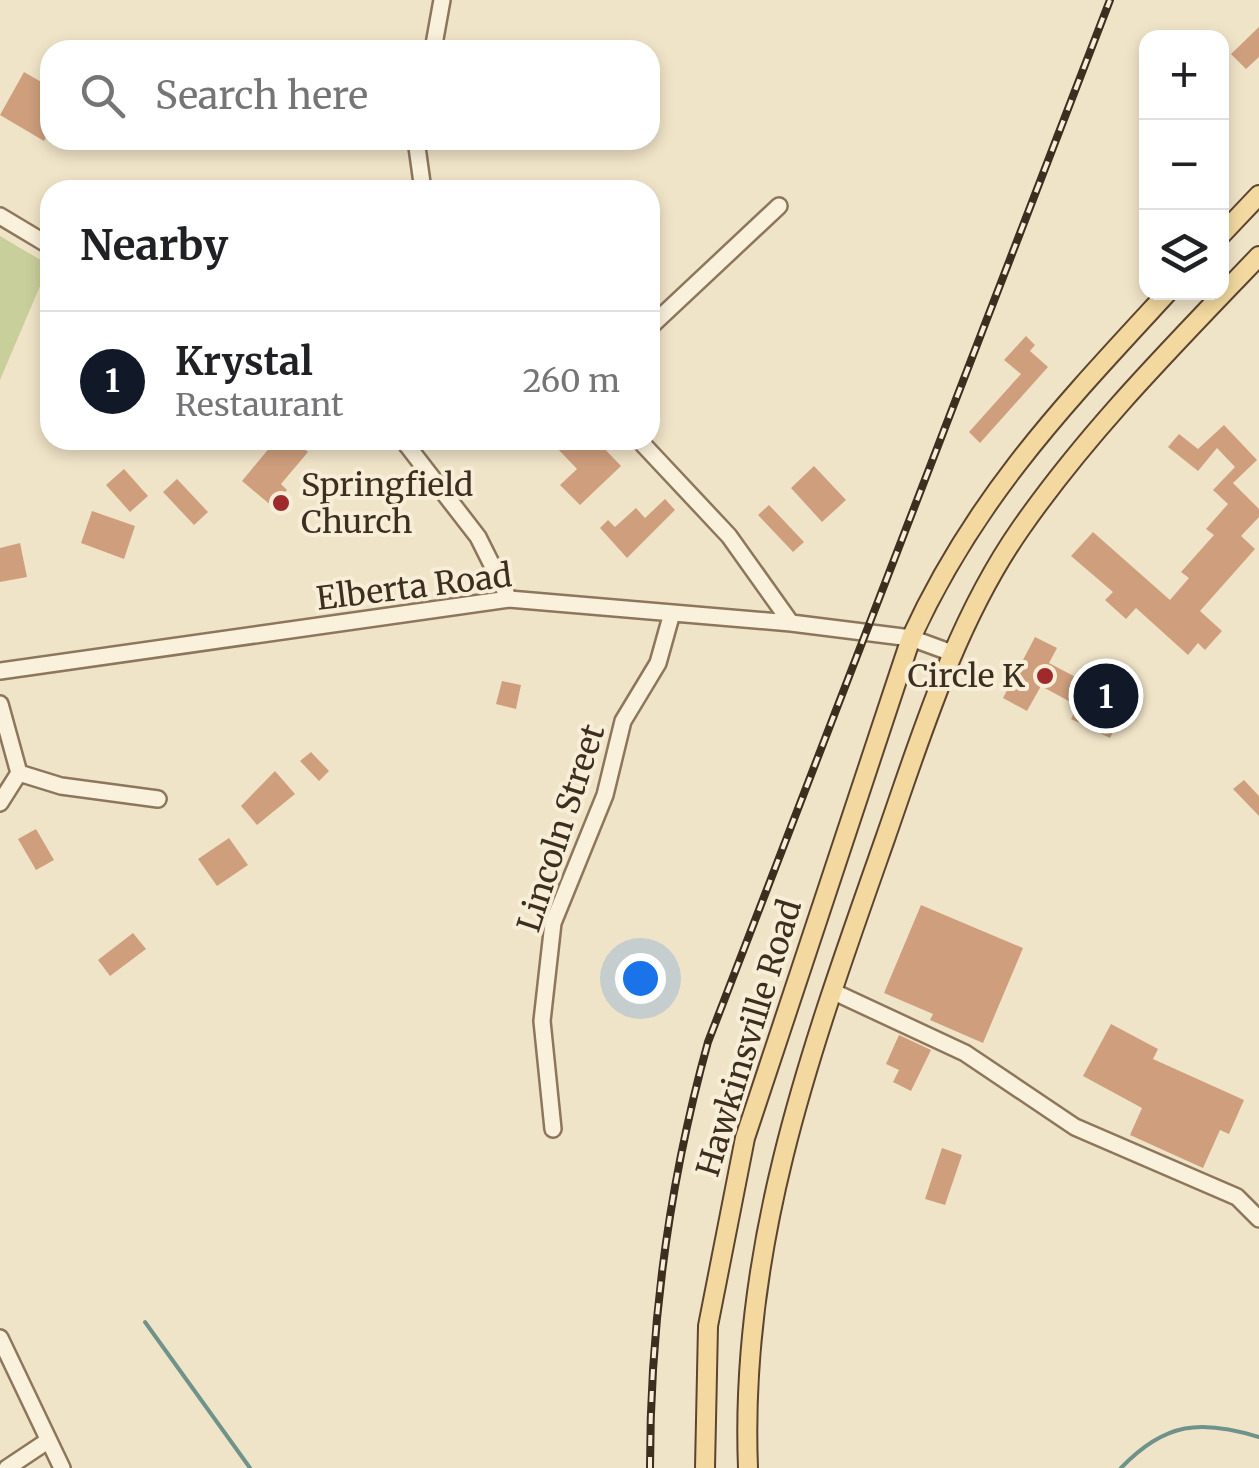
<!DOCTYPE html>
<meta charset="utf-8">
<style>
:root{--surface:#fff;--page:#f2f2f2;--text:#202124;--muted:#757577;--line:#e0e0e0;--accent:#111827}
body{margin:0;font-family:Merriweather,serif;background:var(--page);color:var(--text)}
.controls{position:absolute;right:30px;top:30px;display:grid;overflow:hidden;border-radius:20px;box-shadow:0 5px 15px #0003}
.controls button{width:90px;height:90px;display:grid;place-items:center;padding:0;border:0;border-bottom:2px solid var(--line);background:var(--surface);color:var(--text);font:50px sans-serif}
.you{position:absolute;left:640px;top:978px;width:35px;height:35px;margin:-25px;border:8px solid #fff;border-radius:50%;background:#1a73e8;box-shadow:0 0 0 15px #1a73e833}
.badge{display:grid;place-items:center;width:65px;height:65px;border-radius:50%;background:var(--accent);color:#fff;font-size:32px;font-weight:700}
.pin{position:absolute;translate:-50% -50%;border:5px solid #fff;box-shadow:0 2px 10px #0006}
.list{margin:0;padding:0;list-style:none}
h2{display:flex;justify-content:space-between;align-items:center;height:130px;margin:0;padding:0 40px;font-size:42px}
h2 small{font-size:32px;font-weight:400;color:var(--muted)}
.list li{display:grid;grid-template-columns:65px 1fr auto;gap:30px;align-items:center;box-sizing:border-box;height:140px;padding:0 40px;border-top:2px solid var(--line)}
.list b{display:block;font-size:38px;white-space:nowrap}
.list p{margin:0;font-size:32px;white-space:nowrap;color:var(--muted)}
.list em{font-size:32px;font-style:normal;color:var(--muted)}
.icon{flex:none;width:55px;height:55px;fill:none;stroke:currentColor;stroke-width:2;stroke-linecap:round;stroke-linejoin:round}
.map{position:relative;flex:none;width:1259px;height:1468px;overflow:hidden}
.search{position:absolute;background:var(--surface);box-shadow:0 5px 15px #0003;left:40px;top:40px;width:620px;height:110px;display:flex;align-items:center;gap:25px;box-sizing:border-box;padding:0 35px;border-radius:30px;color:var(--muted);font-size:38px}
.panel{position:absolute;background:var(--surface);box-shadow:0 5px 15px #0003;left:40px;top:180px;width:620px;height:270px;border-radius:30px}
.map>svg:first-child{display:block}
.green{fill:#c9cf9b}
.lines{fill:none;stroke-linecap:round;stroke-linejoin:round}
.stream{stroke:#6f938a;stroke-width:4}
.building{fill:#cf9f7d}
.minor-casing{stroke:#8d765c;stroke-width:20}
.major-casing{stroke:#5b4430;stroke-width:22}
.minor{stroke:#faf1dc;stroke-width:15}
.major{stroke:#f3d9a0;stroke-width:18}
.rail-casing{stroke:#3d2e20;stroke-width:8}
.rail{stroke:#f7eed8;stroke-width:4;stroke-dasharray:11;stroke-linecap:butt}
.poi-dot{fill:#9e2a2b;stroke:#f7eed8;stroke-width:4}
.labels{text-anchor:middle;stroke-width:8;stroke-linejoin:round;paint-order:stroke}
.poi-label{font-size:32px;fill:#3d2e20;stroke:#f7eed8;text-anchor:start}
.street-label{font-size:32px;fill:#3d2e20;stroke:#f7eed8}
</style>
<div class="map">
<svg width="1259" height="1468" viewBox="0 0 1259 1468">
<rect width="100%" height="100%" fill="#f0e4c8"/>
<path class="green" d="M 0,236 L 49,265 L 0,380 Z"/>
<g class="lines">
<path class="stream" d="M 145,1322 L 250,1468
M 1121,1468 C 1165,1422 1201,1419 1259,1437"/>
</g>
<path class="building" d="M 1259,27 L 1259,57 L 1246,69 L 1231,54 Z
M 24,72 L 50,87 L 50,130 L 44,141 L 0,115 Z
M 1026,336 L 1035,345 L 1030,351 L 1048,367 L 980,443 L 969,432 L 1021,374 L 1004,360 Z
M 1224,425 L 1257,460 L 1233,483 L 1259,509 L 1259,517 L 1241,536 L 1255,549 L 1200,611 L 1222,631 L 1205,650 L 1198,643 L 1188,655 L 1136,608 L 1126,619 L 1105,600 L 1113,592 L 1071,556 L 1093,532 L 1170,600 L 1189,578 L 1181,572 L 1214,535 L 1206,529 L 1228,504 L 1213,490 L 1235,467 L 1217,448 L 1198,471 L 1168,447 L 1179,434 L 1198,449 Z
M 276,440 L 293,440 L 308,452 L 281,484 L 287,490 L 273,507 L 242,481 Z
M 565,440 L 596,440 L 621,466 L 580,505 L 560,485 L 577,469 L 557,448 Z
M 814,466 L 846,500 L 822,522 L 791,488 Z
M 124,469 L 148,496 L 130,512 L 106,485 Z
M 177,479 L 208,512 L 194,525 L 163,492 Z
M 665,499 L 675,510 L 627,558 L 600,528 L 608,520 L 615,527 L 636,508 L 645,518 Z
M 769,505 L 804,542 L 793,552 L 758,515 Z
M 92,511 L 135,526 L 124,559 L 81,543 Z
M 20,543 L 27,577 L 0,582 L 0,548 Z
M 1035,637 L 1057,648 L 1049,663 L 1089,684 L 1096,668 L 1135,687 L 1110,738 L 1071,719 L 1078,706 L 1041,686 L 1027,711 L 1003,698 Z
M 502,681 L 521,685 L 516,709 L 496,704 Z
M 311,752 L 329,771 L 319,781 L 300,761 Z
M 275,771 L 295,794 L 257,825 L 241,806 Z
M 1244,780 L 1259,796 L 1259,816 L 1233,789 Z
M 36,829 L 54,860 L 36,870 L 18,839 Z
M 229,838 L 248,865 L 217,886 L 198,859 Z
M 921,905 L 1023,948 L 983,1043 L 930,1020 L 933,1014 L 884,993 Z
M 133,933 L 146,949 L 110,976 L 98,960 Z
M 1111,1024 L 1158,1049 L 1153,1059 L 1244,1100 L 1229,1134 L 1220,1130 L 1203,1168 L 1130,1135 L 1142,1108 L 1083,1076 Z
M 899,1035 L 931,1050 L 911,1091 L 893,1082 L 899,1070 L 886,1064 Z
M 942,1148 L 962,1155 L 945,1205 L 925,1199 Z"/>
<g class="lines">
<defs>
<path id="minor" d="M 433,50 L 442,0
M 416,140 L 423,190
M 0,216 L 50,246
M 650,327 L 779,206
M 403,440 L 478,537 L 509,599
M 639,440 L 729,536 L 791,623
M 0,671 L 509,599 L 791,623 L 911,638 L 952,653
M 0,704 L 19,773 L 0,803
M 19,773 L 61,786 L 158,799
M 832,991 L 965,1053 L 1075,1127 L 1237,1197 L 1259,1219
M 553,1129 L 542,1021 L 553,923 L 605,795 L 623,721 L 658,663 L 672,613
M 0,1338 L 62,1468
M 7,1468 L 46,1442"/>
<path id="major" d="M 1222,234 L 1259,195
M 705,1468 L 708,1326 L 745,1138 L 911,638 C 976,496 1063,406 1168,292
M 748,1468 C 739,1244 812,1046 885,839 C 922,733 956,621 1021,528 C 1090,429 1176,343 1259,256"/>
</defs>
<use href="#minor" class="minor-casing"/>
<use href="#major" class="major-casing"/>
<use href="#minor" class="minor"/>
<use href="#major" class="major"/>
<defs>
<path id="rail" d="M 650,1468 C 650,1322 669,1183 708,1042 L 1110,0"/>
</defs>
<use href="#rail" class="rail-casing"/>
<use href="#rail" class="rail"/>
</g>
<g class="poi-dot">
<circle cx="281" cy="503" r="10"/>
<circle cx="1045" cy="676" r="10"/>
</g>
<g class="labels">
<g class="poi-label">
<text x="301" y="496">Springfield<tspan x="301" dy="37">Church</tspan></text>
<text x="1025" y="687" text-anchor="end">Circle K</text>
</g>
<g class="street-label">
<text transform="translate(414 587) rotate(-7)" y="11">Elberta Road</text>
<text transform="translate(561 828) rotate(-72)" y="11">Lincoln Street</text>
<text transform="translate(749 1038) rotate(-73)" y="11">Hawkinsville Road</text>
</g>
</g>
</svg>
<div class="controls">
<button>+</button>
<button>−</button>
<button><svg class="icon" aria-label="layers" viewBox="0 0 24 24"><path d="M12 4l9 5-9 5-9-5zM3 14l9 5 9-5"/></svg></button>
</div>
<div class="you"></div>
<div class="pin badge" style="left:1106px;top:696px">1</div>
<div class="search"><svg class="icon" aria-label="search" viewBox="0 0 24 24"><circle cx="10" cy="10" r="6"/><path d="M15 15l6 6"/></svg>Search here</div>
<section class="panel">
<h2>Nearby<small></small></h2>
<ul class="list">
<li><span class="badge">1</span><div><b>Krystal</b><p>Restaurant</p></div><em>260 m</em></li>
</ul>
</section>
</div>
